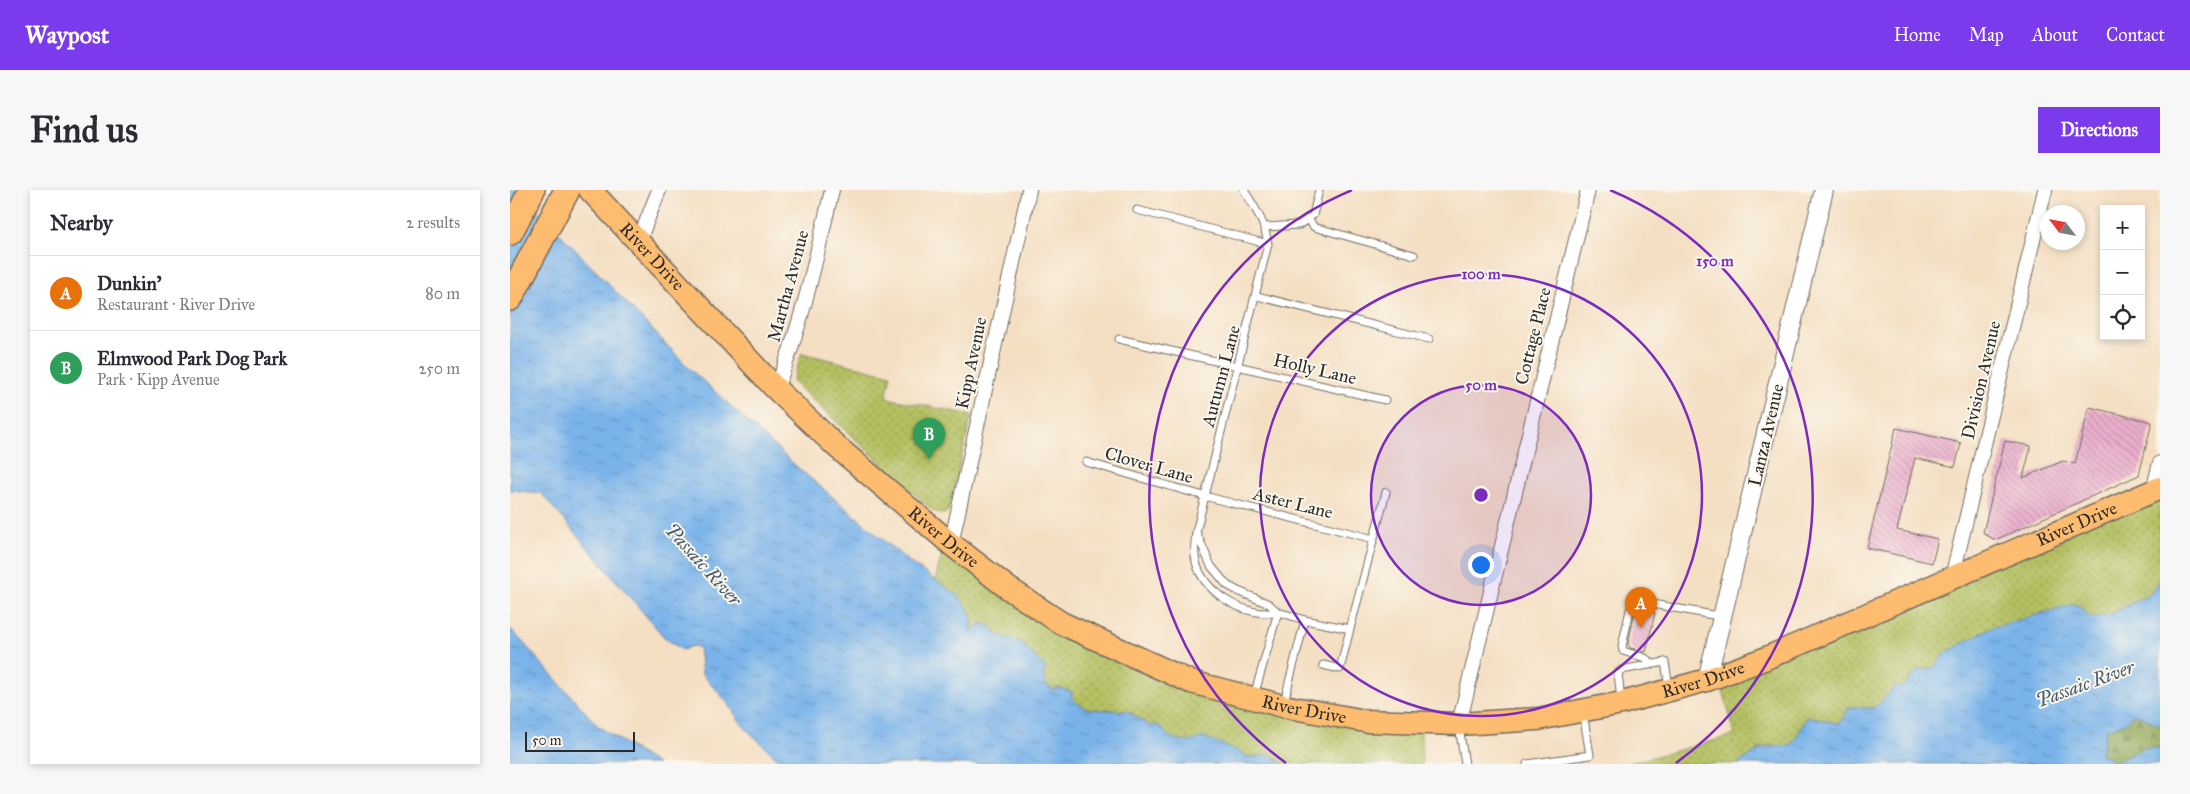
<!DOCTYPE html>
<meta charset="utf-8">
<style>
:root{--surface:#fff;--page:#f7f7f7;--text:#2b2b33;--muted:#7c7c81;--line:#e1e1e2;--accent:#7c3aed}
body{margin:0;font-family:"IM FELL Great Primer",serif;background:var(--page);color:var(--text)}
.controls{position:absolute;right:15px;top:15px;display:grid;overflow:hidden;border-radius:0px;box-shadow:0 2px 8px #0003}
.controls button{width:45px;height:45px;display:grid;place-items:center;padding:0;border:0;border-bottom:1px solid var(--line);background:var(--surface);color:var(--text);font:25px sans-serif}
.compass{position:absolute;left:1530px;top:15px;width:45px;height:45px;border-radius:50%;background:var(--surface);box-shadow:0 2px 8px #0003;rotate:302deg}
.scale{position:absolute;left:15px;bottom:12px;width:110px;box-sizing:border-box;padding-left:5px;border:2px solid #2b2b2b;border-top:0;font-size:14px;line-height:18px;white-space:nowrap;color:#2b2b2b;-webkit-text-stroke:4px #fbf7ec;paint-order:stroke}
.you{position:absolute;left:970px;top:374px;width:18px;height:18px;margin:-12px;border:4px solid #fff;border-radius:50%;background:#1a73e8;box-shadow:0 0 0 8px #1a73e833}
.badge{display:grid;place-items:center;width:32px;height:32px;border-radius:50%;background:var(--accent);color:#fff;font-size:16px;font-weight:700}
.pin{position:absolute;translate:-50% -41px;filter:drop-shadow(0 1px 2px #0008)}
.pin::after{content:'';position:absolute;top:26px;width:18px;height:15px;background:inherit;clip-path:polygon(0 0,100% 0,50% 100%)}
.list{margin:0;padding:0;list-style:none}
h2{display:flex;justify-content:space-between;align-items:center;height:65px;margin:0;padding:0 20px;font-size:21px}
h2 small{font-size:16px;font-weight:400;color:var(--muted)}
.list li{display:grid;grid-template-columns:32px 1fr auto;gap:15px;align-items:center;box-sizing:border-box;height:75px;padding:0 20px;border-top:1px solid var(--line)}
.list b{display:block;font-size:19px;white-space:nowrap}
.list p{margin:0;font-size:16px;white-space:nowrap;color:var(--muted)}
.list em{font-size:16px;font-style:normal;color:var(--muted)}
.icon{flex:none;width:28px;height:28px;fill:none;stroke:currentColor;stroke-width:2;stroke-linecap:round;stroke-linejoin:round}
.map{position:relative;flex:none;width:1650px;height:574px;overflow:hidden;border-radius:0px}
header{display:flex;align-items:center;gap:30px;box-sizing:border-box;height:70px;padding:0 25px;background:var(--accent);color:#fff}
header strong{font-size:24px}
nav{display:flex;gap:28px;margin-inline-start:auto;font-size:18px}
.intro{display:flex;align-items:center;justify-content:space-between;box-sizing:border-box;height:120px;padding:0 30px}
h1{margin:0;font-size:35px}
.button{padding:12px 22px;border-radius:0px;background:var(--accent);color:#fff;font-size:18px;font-weight:700}
main{display:flex;gap:30px;padding:0 30px}
aside{flex:1;background:var(--surface);border-radius:0px;box-shadow:0 2px 8px #0003}
.map>svg:first-child{display:block}
.forest{fill:url(#forest-firs);stroke:#5c6841}
.park{fill:url(#park-dots);stroke:#6f7546}
.water{fill:url(#water-ripples);stroke:#526f8a}
.building{fill:url(#building-back-hatch)}
.lines{fill:none;stroke-linecap:round;stroke-linejoin:round}
.service-casing{stroke:#716a60;stroke-width:9}
.minor-casing{stroke:#716a60;stroke-width:16}
.tertiary-casing{stroke:#716a60;stroke-width:20}
.primary-casing{stroke:#716a60;stroke-width:25}
.motorway-casing{stroke:#716a60;stroke-width:28}
.service{stroke:#fff;stroke-width:7}
.minor{stroke:#fff;stroke-width:14}
.tertiary{stroke:#fff;stroke-width:18}
.primary{stroke:#fdbc70;stroke-width:22}
.motorway{stroke:#fdbc70;stroke-width:25}
.ring{fill:none;stroke:#7b2cbf;stroke-width:2.5}
.labels{text-anchor:middle;stroke-width:4;stroke-linejoin:round;paint-order:stroke}
.street-label{font-size:18px;fill:#2b2b2b;stroke:#fbf7ec}
.water-label{font-size:19px;font-style:italic;fill:#465b6e;stroke:#fbf7ec}
.centre{fill:#7b2cbf;stroke:#fbf7ec;stroke-width:2.5}
.ring-label{font-size:15px;text-anchor:middle;font-weight:bold;fill:#7b2cbf;stroke:#fbf7ec;stroke-width:4;stroke-linejoin:round;paint-order:stroke}
</style>
<header>
<strong>Waypost</strong>
<nav><a>Home</a><a>Map</a><a>About</a><a>Contact</a></nav>
</header>
<div class="intro"><h1>Find us</h1><a class="button">Directions</a></div>
<main>
<aside>
<h2>Nearby<small>2 results</small></h2>
<ul class="list">
<li><span class="badge" style="background:#e8710a">A</span><div><b>Dunkin'</b><p>Restaurant · River Drive</p></div><em>80 m</em></li>
<li><span class="badge" style="background:#2e9e5b">B</span><div><b>Elmwood Park Dog Park</b><p>Park · Kipp Avenue</p></div><em>250 m</em></li>
</ul>
</aside>
<div class="map">
<svg width="1650" height="574" viewBox="0 0 1650 574">
<defs>
<pattern id="forest-firs" width="22" height="20" patternUnits="userSpaceOnUse" patternTransform="scale(1.25)"><rect width="22" height="20" fill="#8ea657"/><path d="M5 1l3.5 6h-7zM16 11l3.5 6h-7z" fill="#748748"/></pattern>
<pattern id="park-dots" width="8" height="8" patternUnits="userSpaceOnUse" patternTransform="scale(1.25)"><rect width="8" height="8" fill="#b3bf61"/><path d="M2 2h.1M6 6h.1" fill="none" stroke="#929b50" stroke-width="1.8" stroke-linecap="round"/></pattern>
<pattern id="water-ripples" width="26" height="14" patternUnits="userSpaceOnUse" patternTransform="scale(1.25)"><rect width="26" height="14" fill="#79b3ea"/><path d="M2 4q2-2 4 0t4 0M15 11q2-2 4 0t4 0" fill="none" stroke="#6392be"/></pattern>
<pattern id="building-back-hatch" width="6" height="6" patternUnits="userSpaceOnUse" patternTransform="scale(1.25)"><rect width="6" height="6" fill="#ebafcd"/><path d="M-1 5l2 2M0 0l6 6M5-1l2 2" fill="none" stroke="#bf8fa7"/></pattern>
</defs>
<rect width="100%" height="100%" fill="#fbf7ec"/>
<filter id="ink" filterUnits="userSpaceOnUse"><feTurbulence type="fractalNoise" baseFrequency=".02" numOctaves="2"/><feDisplacementMap in="SourceGraphic" scale="10" xChannelSelector="R" yChannelSelector="G"/><feConvolveMatrix kernelMatrix="1 2 1 2 8 2 1 2 1" color-interpolation-filters="sRGB"/></filter>
<filter id="wash" filterUnits="userSpaceOnUse"><feTurbulence type="fractalNoise" baseFrequency=".0096" numOctaves="4" result="noise"/><feDisplacementMap in="SourceGraphic" scale="20" xChannelSelector="R" yChannelSelector="G"/><feGaussianBlur stdDeviation="1.12" result="paint"/><feColorMatrix in="noise" values="0 0 0 0 0 0 0 0 0 0 0 0 0 0 0 0 0 1.4 0 .05"/><feComposite in="paint" operator="in"/></filter>
<g filter="url(#wash)">
<rect width="100%" height="100%" fill="#f4dfc3"/>
<path class="forest" d="M 1624,523 L 1650,535 L 1650,558 L 1635,558 L 1605,572 L 1591,564 L 1596,539 L 1615,533 Z"/>
<path class="park" d="M 292,163 L 381,185 L 376,208 L 462,225 L 438,321 L 434,324 L 423,321 L 284,193 L 283,189 Z
M 1650,297 L 1650,390 L 1640,404 L 1601,424 L 1580,428 L 1570,416 L 1437,462 L 1422,479 L 1408,480 L 1392,498 L 1386,496 L 1364,518 L 1340,517 L 1329,534 L 1303,527 L 1297,528 L 1281,556 L 1259,555 L 1251,558 L 1227,574 L 1116,574 L 1225,545 L 1209,486 Z
M 435,350 L 551,433 L 681,492 L 911,533 L 912,574 L 774,574 L 760,565 L 738,567 L 730,562 L 668,551 L 659,547 L 648,535 L 640,536 L 617,521 L 577,519 L 536,495 C 533,482 510,457 499,449 C 491,443 488,446 480,436 L 462,441 L 462,428 L 425,391 Z"/>
<path class="water" d="M 0,0 L 8,0 L 178,177 L 287,277 L 402,374 L 447,405 L 458,418 L 462,428 L 462,441 L 472,433 L 480,436 L 487,445 L 511,452 L 536,478 L 533,485 L 536,495 L 543,500 L 550,498 L 562,502 L 562,509 L 577,519 L 617,521 L 640,536 L 648,535 C 662,551 672,556 693,547 L 730,562 L 738,567 L 760,565 L 774,574 L 273,574 L 233,536 L 217,512 L 192,484 L 189,457 L 182,456 L 172,460 L 154,447 L 31,303 L 0,300 Z
M 1650,390 L 1650,535 L 1624,523 L 1615,533 L 1596,539 L 1591,564 L 1605,572 L 1635,558 L 1650,558 L 1650,574 L 1227,574 C 1248,560 1255,554 1281,556 L 1297,528 L 1303,527 L 1329,534 L 1340,517 L 1364,518 L 1386,496 L 1392,498 L 1408,480 L 1422,479 L 1437,462 L 1478,439 L 1564,414 L 1570,416 L 1580,428 L 1601,424 L 1640,404 Z
M 0,438 L 88,536 L 147,574 L 0,574 Z"/>
<g id="blocks">
<path class="building" d="M 1579,217 L 1642,232 L 1629,285 L 1485,350 L 1473,343 L 1495,251 L 1521,256 L 1513,288 L 1553,271 L 1565,274 Z
M 1386,238 L 1451,253 L 1445,277 L 1405,268 L 1387,340 L 1428,349 L 1422,373 L 1357,358 Z
M 1126,418 L 1145,423 L 1136,462 L 1132,461 L 1132,464 L 1124,462 L 1125,459 L 1120,458 L 1118,454 Z"/>
</g>
</g>
<g filter="url(#ink)">
<use href="#blocks" fill-opacity="0" stroke="#716a60" stroke-width="1"/>
<g class="lines">
<defs>
<path id="service" d="M 734,0 C 746,20 754,30 758,54 L 686,342 C 685,350 684,358 685,366 C 688,401 736,429 768,422
M 627,20 L 758,54
M 798,29 L 804,37 L 904,65
M 755,37 L 789,35 L 803,25 L 809,0
M 747,106 L 919,149
M 609,149 L 875,210
M 576,272 L 694,306 L 864,349
M 687,344 L 701,376 L 717,395 L 728,401 L 759,414 L 768,422 L 795,430 L 840,439 L 876,302
M 1143,474 L 1135,468 L 1113,461 L 1112,456 L 1120,420 L 1124,412 L 1128,411 C 1156,417 1184,421 1212,427
M 813,475 L 830,479 L 840,439
M 744,506 L 768,422
M 1111,510 L 1108,483 L 1111,480 L 1155,472 L 1159,497
M 774,512 L 795,430
M 949,537 L 955,574
M 1017,574 L 1080,565 L 1073,523"/>
<path id="minor" d="M 128,53 L 149,0
M 266,199 C 292,135 306,68 322,0
M 1643,301 L 1650,273
M 441,354 L 519,0
M 1442,388 L 1535,0
M 949,534 L 1078,0"/>
<path id="tertiary" d="M 1197,490 L 1314,0"/>
<g id="primary">
<path id="s1" d="M 80,0 L 266,199 L 326,256 L 441,354 L 498,398 L 551,433 L 681,492 L 773,516 L 855,531 L 949,534 L 1028,529 L 1112,513 L 1197,490 L 1254,469 L 1650,298"/>
</g>
<path id="motorway" d="M 0,42 L 22,0
M 0,108 L 57,0"/>
</defs>
<use href="#service" class="service-casing"/>
<use href="#minor" class="minor-casing"/>
<use href="#tertiary" class="tertiary-casing"/>
<use href="#primary" class="primary-casing"/>
<use href="#motorway" class="motorway-casing"/>
<use href="#service" class="service"/>
<use href="#minor" class="minor"/>
<use href="#tertiary" class="tertiary"/>
<use href="#primary" class="primary"/>
<use href="#motorway" class="motorway"/>
</g>
</g>
<circle cx="971" cy="305" r="110" fill="#7b2cbf" fill-opacity=".12"/>
<g class="ring">
<circle cx="971" cy="305" r="110"/>
<circle cx="971" cy="305" r="221"/>
<path d="M776 573A331 331 0 0 1 842 0M1100 0A331 331 0 0 1 1166 573"/>
</g>
<g class="labels">
<g class="street-label">
<text dy="6" stroke="none"><textPath href="#s1" startOffset="91">River Drive</textPath></text>
<text transform="translate(278 96) rotate(-75)" y="6">Martha Avenue</text>
<text transform="translate(1023 146) rotate(-76)" y="6">Cottage Place</text>
<text transform="translate(461 173) rotate(-78)" y="6">Kipp Avenue</text>
<text transform="translate(805 179) rotate(13)" y="6">Holly Lane</text>
<text transform="translate(711 186) rotate(-75)" y="6">Autumn Lane</text>
<text transform="translate(1471 190) rotate(-77)" y="6">Division Avenue</text>
<text transform="translate(1256 245) rotate(-77)" y="6">Lanza Avenue</text>
<text transform="translate(639 275) rotate(16)" y="6">Clover Lane</text>
<text transform="translate(783 313) rotate(14)" y="6">Aster Lane</text>
<text dy="6" stroke="none"><textPath href="#s1" startOffset="1711">River Drive</textPath></text>
<text dy="6" stroke="none"><textPath href="#s1" startOffset="496">River Drive</textPath></text>
<text dy="6" stroke="none"><textPath href="#s1" startOffset="1306">River Drive</textPath></text>
<text dy="6" stroke="none"><textPath href="#s1" startOffset="901">River Drive</textPath></text>
</g>
<g class="water-label">
<text transform="translate(194 374) rotate(48)" y="7">Passaic River</text>
<text transform="translate(1575 493) rotate(-20)" y="7">Passaic River</text>
</g>
</g>
<circle cx="971" cy="305" r="8" class="centre"/>
<g class="ring-label">
<text x="1205" y="76">150 m</text>
<text x="971" y="89">100 m</text>
<text x="971" y="200">50 m</text>
</g>
</svg>
<div class="controls">
<button>+</button>
<button>−</button>
<button><svg class="icon" aria-label="locate" viewBox="0 0 24 24"><circle cx="12" cy="12" r="6"/><path d="M12 2v4M12 18v4M2 12h4M18 12h4"/></svg></button>
</div>
<svg class="compass" viewBox="-18 -18 36 36"><path d="M0-13l5 13h-10z" fill="#e53935"/><path d="M0 13l5-13h-10z" fill="#7c7c81"/></svg>
<div class="scale">50 m</div>
<div class="you"></div>
<div class="pin badge" style="left:1131px;top:438px;background:#e8710a">A</div>
<div class="pin badge" style="left:419px;top:269px;background:#2e9e5b">B</div>
</div>
</main>
